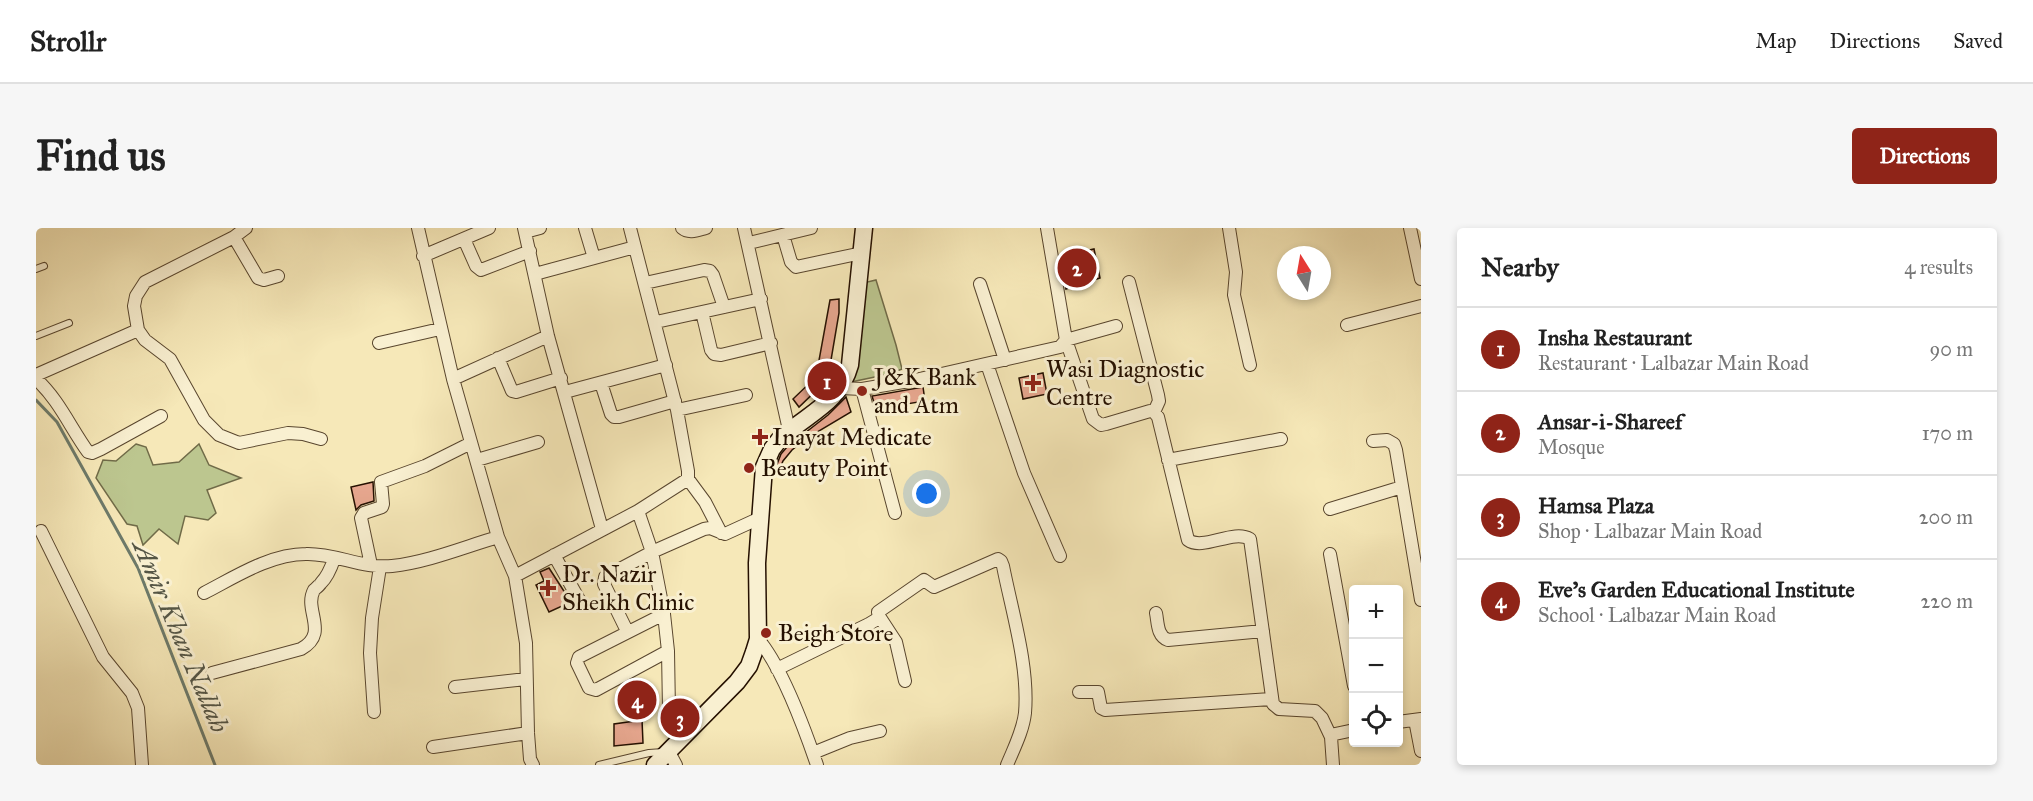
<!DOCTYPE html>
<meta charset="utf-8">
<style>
:root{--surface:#fff;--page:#f6f6f6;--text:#222;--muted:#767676;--line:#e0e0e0;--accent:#8f2418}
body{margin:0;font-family:"IM FELL Great Primer",serif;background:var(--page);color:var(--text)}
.controls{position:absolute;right:18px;bottom:18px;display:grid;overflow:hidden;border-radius:6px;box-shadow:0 3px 9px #0003}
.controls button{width:54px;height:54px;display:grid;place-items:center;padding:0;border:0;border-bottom:2px solid var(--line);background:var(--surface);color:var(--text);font:30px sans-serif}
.compass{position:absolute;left:1241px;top:18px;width:54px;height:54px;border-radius:50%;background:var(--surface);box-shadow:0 3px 9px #0003;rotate:349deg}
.you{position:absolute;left:891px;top:266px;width:21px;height:21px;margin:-15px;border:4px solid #fff;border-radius:50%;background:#1a73e8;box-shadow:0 0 0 9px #1a73e833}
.badge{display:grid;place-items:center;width:39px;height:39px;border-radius:50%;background:var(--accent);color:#fff;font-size:20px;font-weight:700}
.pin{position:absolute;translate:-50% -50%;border:3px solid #fff;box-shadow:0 2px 6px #0006}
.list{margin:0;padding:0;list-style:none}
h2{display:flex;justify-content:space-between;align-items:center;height:78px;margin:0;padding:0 24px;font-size:26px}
h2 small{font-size:20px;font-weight:400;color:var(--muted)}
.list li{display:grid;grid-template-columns:39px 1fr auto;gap:18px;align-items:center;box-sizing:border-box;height:84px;padding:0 24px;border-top:2px solid var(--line)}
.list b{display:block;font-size:22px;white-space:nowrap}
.list p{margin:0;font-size:20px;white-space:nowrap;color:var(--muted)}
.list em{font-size:20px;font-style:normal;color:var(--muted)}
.icon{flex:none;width:33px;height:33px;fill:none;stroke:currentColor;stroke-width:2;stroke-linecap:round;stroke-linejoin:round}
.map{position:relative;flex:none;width:1385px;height:537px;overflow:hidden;border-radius:6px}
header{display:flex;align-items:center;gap:36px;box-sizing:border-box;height:84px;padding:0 30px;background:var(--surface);border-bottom:2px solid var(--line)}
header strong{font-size:28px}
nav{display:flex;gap:33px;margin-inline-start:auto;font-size:21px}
.intro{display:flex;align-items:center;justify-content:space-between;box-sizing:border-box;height:144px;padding:0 36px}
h1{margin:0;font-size:42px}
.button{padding:15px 27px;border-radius:6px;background:var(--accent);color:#fff;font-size:21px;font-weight:700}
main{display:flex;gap:36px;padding:0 36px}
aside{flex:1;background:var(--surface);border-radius:6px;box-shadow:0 3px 9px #0003}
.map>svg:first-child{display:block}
.green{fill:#bcc68f;stroke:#706b48;stroke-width:1.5}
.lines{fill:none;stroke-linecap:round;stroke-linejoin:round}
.stream{stroke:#6d7a6a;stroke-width:3}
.building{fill:#e7a78f;stroke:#251000;stroke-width:1.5}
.service-casing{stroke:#59462e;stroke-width:8}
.minor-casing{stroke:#59462e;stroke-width:14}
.secondary-casing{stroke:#251000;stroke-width:19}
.service{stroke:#f9f0d1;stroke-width:6}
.minor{stroke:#f9f0d1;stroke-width:12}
.secondary{stroke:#f9f0d1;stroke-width:16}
.poi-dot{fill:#8f2418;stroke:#f9f0d1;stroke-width:2}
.labels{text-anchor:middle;stroke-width:6;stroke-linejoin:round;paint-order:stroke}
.poi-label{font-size:24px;fill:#251000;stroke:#f9f0d1;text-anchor:start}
.water-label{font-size:26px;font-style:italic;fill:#555646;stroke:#f9f0d1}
</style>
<header>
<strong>Strollr</strong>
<nav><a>Map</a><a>Directions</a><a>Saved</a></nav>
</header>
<div class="intro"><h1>Find us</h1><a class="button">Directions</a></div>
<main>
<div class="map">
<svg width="1385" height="537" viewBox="0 0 1385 537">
<rect width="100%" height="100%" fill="#f6e8b8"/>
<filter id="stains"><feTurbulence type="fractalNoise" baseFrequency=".00333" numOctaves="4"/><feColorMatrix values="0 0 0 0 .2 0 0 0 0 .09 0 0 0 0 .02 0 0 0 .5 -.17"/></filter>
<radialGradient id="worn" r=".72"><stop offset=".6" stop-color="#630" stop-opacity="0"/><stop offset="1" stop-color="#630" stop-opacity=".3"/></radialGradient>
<path class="green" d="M 840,52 L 860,117 L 866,141 L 853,146 L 815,154 L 827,55 Z
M 100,216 L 110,219 L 117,237 L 143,234 L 163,216 L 173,237 L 205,250 L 171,262 L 180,285 L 172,292 L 149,288 L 142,316 L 123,301 L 107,317 L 101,298 L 91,296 L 60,250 L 67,232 L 80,233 Z"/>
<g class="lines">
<path class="stream" d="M 0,172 L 21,194 L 102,340 L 179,537"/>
</g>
<path class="building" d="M 1058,21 L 1064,50 L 1030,61 L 1024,29 Z
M 803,71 L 803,85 L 794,138 L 789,154 L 763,179 L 757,171 L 780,149 L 794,72 Z
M 1007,145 L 1011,166 L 987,171 L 983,150 Z
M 887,159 L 889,173 L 840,181 L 836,168 Z
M 810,169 L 815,184 L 771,210 L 756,222 L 747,233 L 742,245 L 738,244 L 745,226 L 751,219 L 792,187 Z
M 337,254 L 338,273 L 325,277 L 320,282 L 315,259 Z
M 513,340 L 535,374 L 513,384 L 500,357 L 508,353 L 504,344 Z
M 606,492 L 607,515 L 578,518 L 578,496 Z"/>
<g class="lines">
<defs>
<path id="service" d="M 0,41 L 8,38
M 0,108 L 33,95
M 563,537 L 613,525 L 627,524"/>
<path id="minor" d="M 210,0 L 198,9 L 109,54 L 100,68 L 98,78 L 102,102 L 109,112 L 134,131 L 168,192 L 183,207 L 203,215 L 252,205 L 267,206 L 285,211
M 382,0 L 417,151 L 462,309 L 479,348 L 490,415 L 492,505 L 494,531 L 497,537
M 488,0 L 512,108 L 566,301
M 549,0 L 558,30
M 646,0 C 653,6 662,2 670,0
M 708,0 L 753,202
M 1011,0 L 1030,112 L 1057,191 L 1065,197 L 1070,196 L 1114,183 L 1118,184 L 1122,189 L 1152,312 C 1167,323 1197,301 1214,311 L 1237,476 L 1243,481 L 1279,483 L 1286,490 L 1295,509
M 1193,0 L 1200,44 L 1198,67 L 1214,137
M 1374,0 L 1385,51
M 489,4 L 504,0
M 747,7 L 755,34 L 760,39 L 826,25
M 198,9 L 222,50 L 228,52 L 242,48
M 428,11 L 440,38 L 445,42 L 494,23
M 713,15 L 775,0
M 387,28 L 453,0
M 499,46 L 599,19
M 1093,54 L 1122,167 L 1123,173 L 1118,184
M 609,55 L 668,42 L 674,43 L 677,47 L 688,79
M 944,56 L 969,132
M 666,84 L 675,122 L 678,126 L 685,127 L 735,115
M 620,94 L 725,71
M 1311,97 L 1385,78
M 343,115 L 404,101
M 462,130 L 476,163 L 480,164 L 525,150
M 951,136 L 988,245 L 1024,328
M 0,147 L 102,102
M 0,151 C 23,172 34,199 52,224 L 56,225 L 65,221 L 125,188
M 417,151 L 512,108
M 565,155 L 575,186 L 578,189 L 583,189 L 639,173
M 805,160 L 826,161 L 879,152 L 1024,119 L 1030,112 L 1080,98
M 826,161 L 859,285
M 529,164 L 630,137
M 641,182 L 710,167
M 1337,213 L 1351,212 L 1358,216 L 1360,222 L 1385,372
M 441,232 L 502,214
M 1132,232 L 1245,211
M 652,251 L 669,274 L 685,305
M 1294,281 L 1366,259
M 602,283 L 616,324 L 628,386 L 632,423 L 633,483 L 636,494 L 645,510
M 5,303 L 67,429 L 96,465 L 102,480 L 106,537
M 1294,326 L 1318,458
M 518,327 L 546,377
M 335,337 L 325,290 L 328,285 L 346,279 L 347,276 L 345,254 L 389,238 L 435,215
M 479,348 L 602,283 L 652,251 L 652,243 L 641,182 L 594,0
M 168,365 C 199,349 234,326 270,326 C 299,325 327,341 356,338 C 392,334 428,319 462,309
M 1120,385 C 1122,395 1121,408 1132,412 L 1227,403
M 628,386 L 543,429 L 541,435 L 553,460 L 560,462 L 632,423
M 843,388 L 860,414 L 869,453
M 591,403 L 568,356 L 569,349 L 616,324 L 668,301 L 674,300 L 689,306 L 724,290
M 722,411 C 745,438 769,502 781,537
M 741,441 L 833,396 L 843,390 L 842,384 L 888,352 L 898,359 L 962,331 L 965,333 L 967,338 C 976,384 993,438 989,485 C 987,503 978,520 971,537
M 176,445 L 265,421 C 294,405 267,382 278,362 C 279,361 285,356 285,355 C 292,348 295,340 298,331
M 419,459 L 490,451
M 1043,464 L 1062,464 L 1065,480 L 1069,482 L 1235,471
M 338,484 L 334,425 L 336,390 L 344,339
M 1379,492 L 1385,523
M 1362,494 L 1385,491
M 397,519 L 492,505
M 633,524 L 640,537
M 777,525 L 814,510 L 844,503
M 1297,537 L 1295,509 L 1299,506 L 1318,502"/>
<path id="secondary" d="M 619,537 L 701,454 L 713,438 L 718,424 L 722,411 L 721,335 L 728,239 L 736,221 L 743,212 C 771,185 803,177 814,137 L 828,0"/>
</defs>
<use href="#service" class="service-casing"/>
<use href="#minor" class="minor-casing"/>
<use href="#secondary" class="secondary-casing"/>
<use href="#service" class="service"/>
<use href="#minor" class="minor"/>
<use href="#secondary" class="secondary"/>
</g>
<g class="poi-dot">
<path d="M994 146h6v6h6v6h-6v6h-6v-6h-6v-6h6z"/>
<circle cx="826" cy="163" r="6"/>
<path d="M721 200h6v6h6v6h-6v6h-6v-6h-6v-6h6z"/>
<circle cx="713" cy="240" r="6"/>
<path d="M509 351h6v6h6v6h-6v6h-6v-6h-6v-6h6z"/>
<circle cx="730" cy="405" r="6"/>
</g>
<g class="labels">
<g class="poi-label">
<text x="1010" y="149">Wasi Diagnostic<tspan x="1010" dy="28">Centre</tspan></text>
<text x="838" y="157">J&amp;K Bank<tspan x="838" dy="28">and Atm</tspan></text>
<text x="736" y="217">Inayat Medicate</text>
<text x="725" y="248">Beauty Point</text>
<text x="526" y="354">Dr. Nazir<tspan x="526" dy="28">Sheikh Clinic</tspan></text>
<text x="742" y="413">Beigh Store</text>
</g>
<g class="water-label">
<text transform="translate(145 408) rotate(67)" y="9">Amir Khan Nallah</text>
</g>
</g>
<rect width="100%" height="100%" filter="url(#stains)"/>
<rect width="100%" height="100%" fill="url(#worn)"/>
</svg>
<div class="controls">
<button>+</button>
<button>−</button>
<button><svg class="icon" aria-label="locate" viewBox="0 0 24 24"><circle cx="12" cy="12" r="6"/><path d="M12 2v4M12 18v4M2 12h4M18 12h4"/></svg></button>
</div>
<svg class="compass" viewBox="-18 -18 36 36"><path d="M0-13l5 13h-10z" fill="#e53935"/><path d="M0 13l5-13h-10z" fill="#767676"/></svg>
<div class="you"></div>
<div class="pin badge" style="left:791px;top:153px">1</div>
<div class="pin badge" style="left:1041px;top:40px">2</div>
<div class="pin badge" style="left:644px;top:490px">3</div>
<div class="pin badge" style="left:601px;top:472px">4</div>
</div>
<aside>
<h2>Nearby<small>4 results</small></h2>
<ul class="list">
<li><span class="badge">1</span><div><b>Insha Restaurant</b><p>Restaurant · Lalbazar Main Road</p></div><em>90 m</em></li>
<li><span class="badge">2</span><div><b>Ansar-i-Shareef</b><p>Mosque</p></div><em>170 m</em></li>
<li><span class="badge">3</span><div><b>Hamsa Plaza</b><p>Shop · Lalbazar Main Road</p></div><em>200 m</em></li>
<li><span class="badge">4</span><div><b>Eve's Garden Educational Institute</b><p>School · Lalbazar Main Road</p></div><em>220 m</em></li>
</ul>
</aside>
</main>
